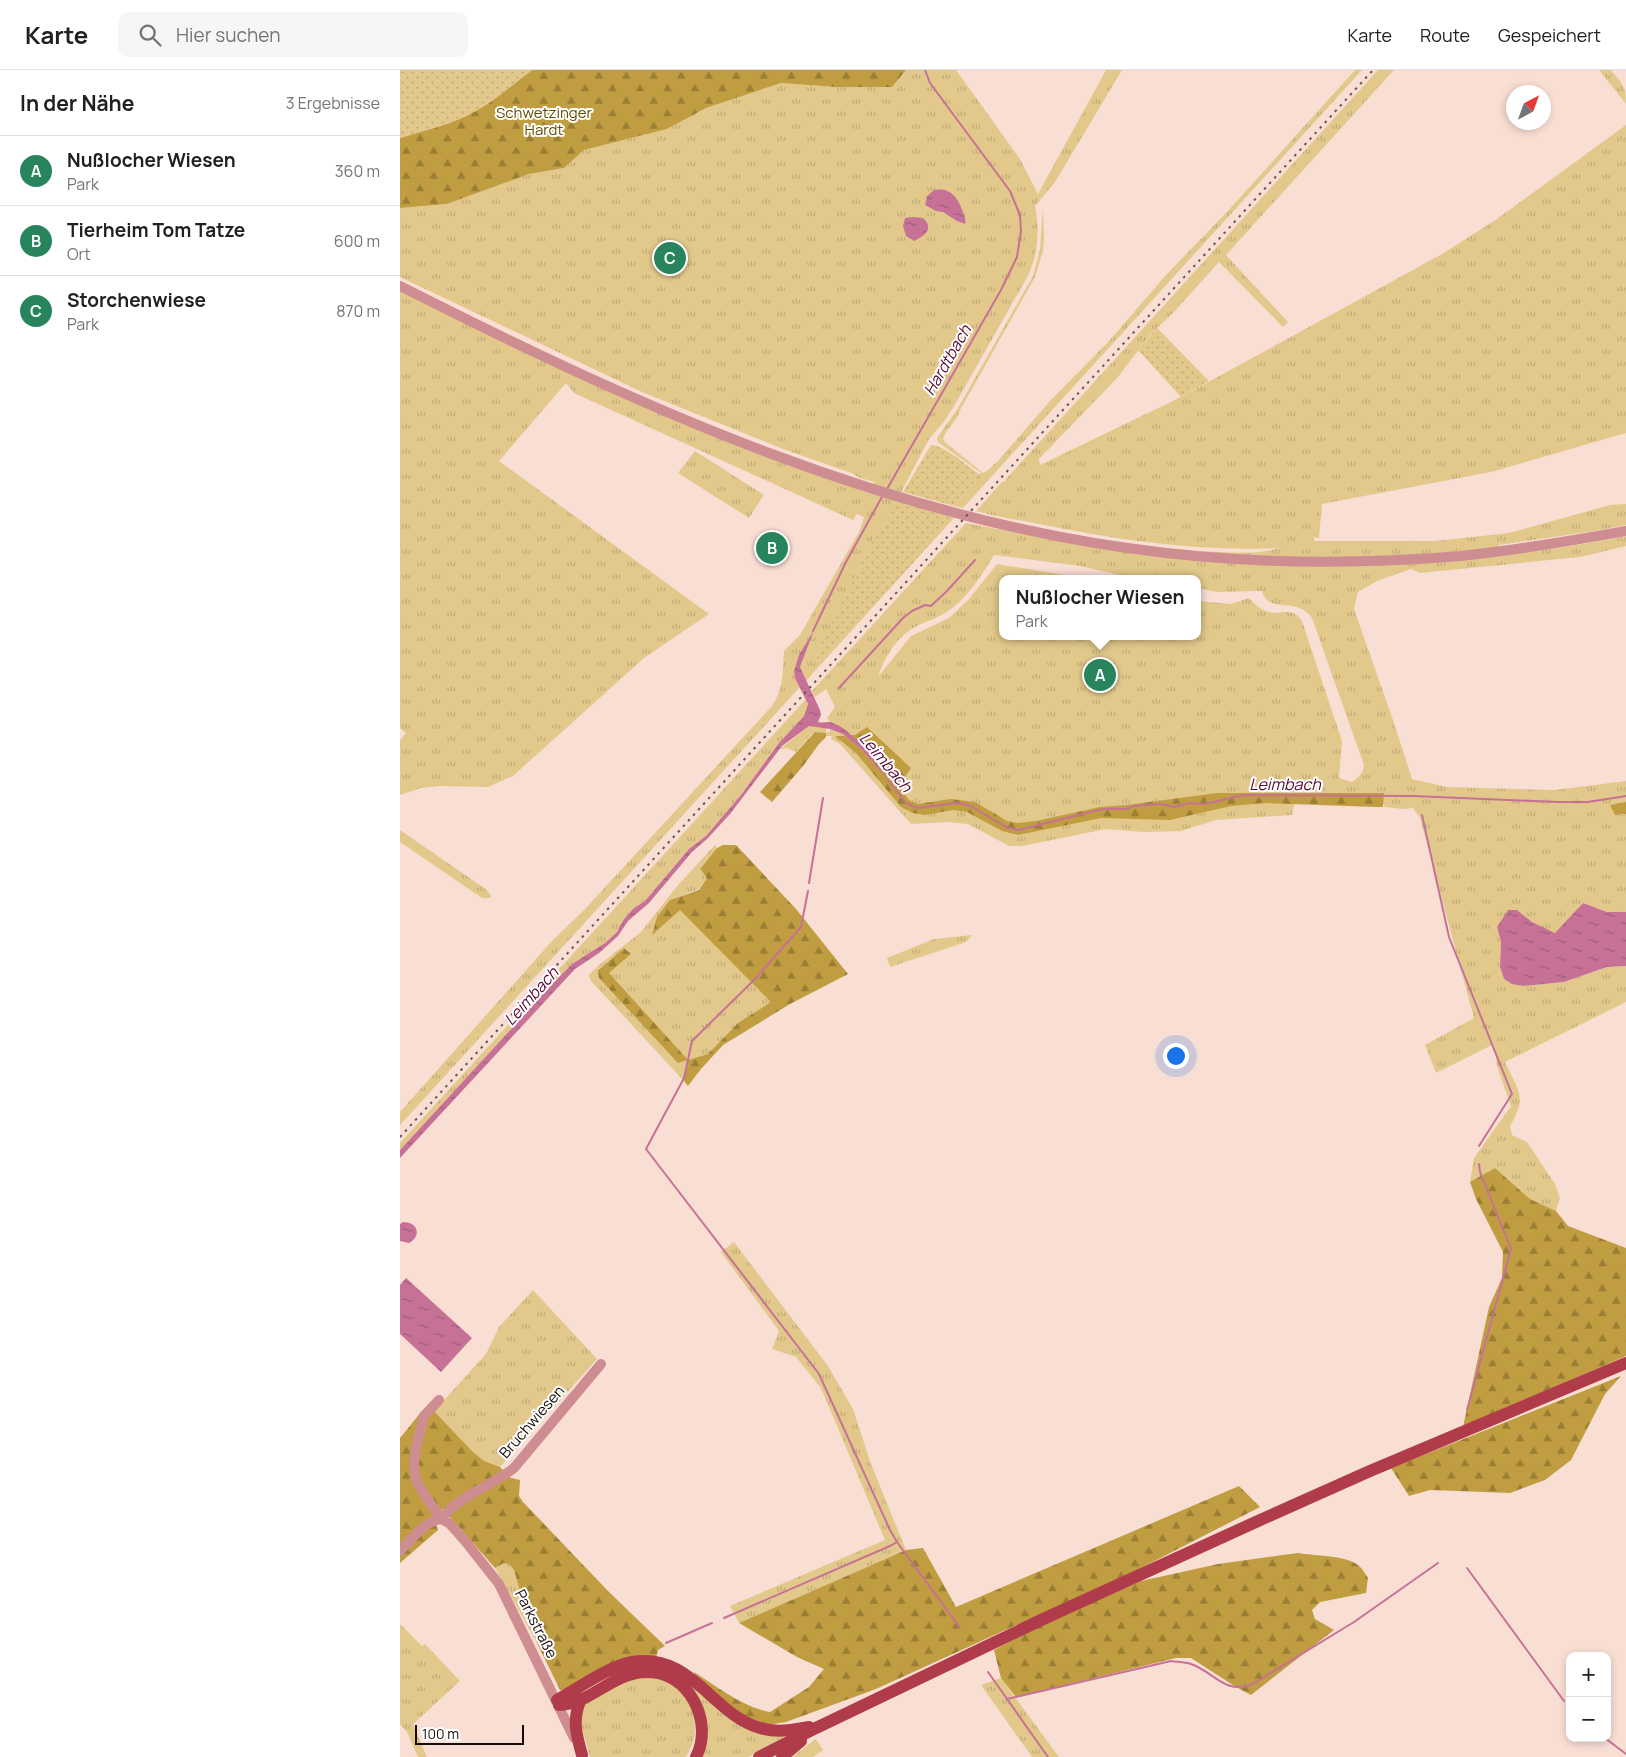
<!DOCTYPE html>
<html lang="de">
<meta charset="utf-8">
<style>
:root{--surface:#fff;--page:#f6f6f6;--text:#202124;--muted:#757577;--line:#e0e0e0;--accent:#27845c}
body{margin:0;font-family:Manrope,sans-serif;background:var(--page);color:var(--text)}
.controls{position:absolute;right:15px;bottom:15px;display:grid;overflow:hidden;border-radius:10px;box-shadow:0 2px 8px #0003}
.controls button{width:45px;height:45px;display:grid;place-items:center;padding:0;border:0;border-bottom:1px solid var(--line);background:var(--surface);color:var(--text);font:25px sans-serif}
.compass{position:absolute;left:1106px;top:15px;width:45px;height:45px;border-radius:50%;background:var(--surface);box-shadow:0 2px 8px #0003;rotate:41deg}
.scale{position:absolute;left:15px;bottom:12px;width:109px;box-sizing:border-box;padding-left:5px;border:2px solid #150c09;border-top:0;font-size:14px;line-height:18px;white-space:nowrap;color:#150c09;-webkit-text-stroke:4px #fff;paint-order:stroke}
.you{position:absolute;left:775px;top:985px;width:18px;height:18px;margin:-12px;border:4px solid #fff;border-radius:50%;background:#1a73e8;box-shadow:0 0 0 8px #1a73e833}
.badge{display:grid;place-items:center;width:32px;height:32px;border-radius:50%;background:var(--accent);color:#fff;font-size:16px;font-weight:700}
.pin{position:absolute;translate:-50% -50%;border:2px solid #fff;box-shadow:0 1px 5px #0006}
.popup{position:absolute;left:599px;top:505px;width:202px;height:65px;box-sizing:border-box;display:grid;place-content:center;border-radius:10px;background:var(--surface);filter:drop-shadow(0 1px 4px #0005);font-size:16px;white-space:nowrap;color:var(--muted)}
.popup b{font-size:19px;color:var(--text)}
.popup::after{content:'';position:absolute;left:50%;top:100%;margin-left:-10px;border:10px solid transparent;border-top-color:var(--surface)}
.list{margin:0;padding:0;list-style:none}
h2{display:flex;justify-content:space-between;align-items:center;height:65px;margin:0;padding:0 20px;font-size:21px}
h2 small{font-size:16px;font-weight:400;color:var(--muted)}
.list li{display:grid;grid-template-columns:32px 1fr auto;gap:15px;align-items:center;box-sizing:border-box;height:70px;padding:0 20px;border-top:1px solid var(--line)}
.list b{display:block;font-size:19px;white-space:nowrap}
.list p{margin:0;font-size:16px;white-space:nowrap;color:var(--muted)}
.list em{font-size:16px;font-style:normal;color:var(--muted)}
.icon{flex:none;width:28px;height:28px;fill:none;stroke:currentColor;stroke-width:2;stroke-linecap:round;stroke-linejoin:round}
.map{position:relative;flex:none;width:1226px;height:1687px;overflow:hidden}
header{display:flex;align-items:center;gap:30px;box-sizing:border-box;height:70px;padding:0 25px;background:var(--surface);border-bottom:1px solid var(--line)}
header strong{font-size:24px}
nav{display:flex;gap:28px;margin-inline-start:auto;font-size:18px}
.search{width:350px;height:45px;background:var(--page);display:flex;align-items:center;gap:12px;box-sizing:border-box;padding:0 18px;border-radius:10px;color:var(--muted);font-size:19px}
main{display:flex}
aside{flex:1;background:var(--surface)}
.map>svg:first-child{display:block}
.grass{fill:url(#grass-tufts);fill-rule:evenodd}
.forest{fill:url(#forest-firs)}
.garden{fill:url(#garden-dots)}
.water{fill:url(#water-ripples)}
.lines{fill:none;stroke-linecap:round;stroke-linejoin:round}
.stream{stroke:#c77197;stroke-width:2}
.minor{stroke:#ce8d90;stroke-width:10}
.major{stroke:#b03c4b;stroke-width:12}
.rail{stroke:#655650;stroke-width:2;stroke-dasharray:2.5 5;stroke-linecap:butt}
.labels{text-anchor:middle;stroke-width:4;stroke-linejoin:round;paint-order:stroke}
.park-label{font-size:15px;fill:#644c00;stroke:#fff}
.street-label{font-size:15px;fill:#150c09;stroke:#fff}
.water-label{font-size:16px;font-style:italic;fill:#560634;stroke:#fff}
</style>
<header>
<strong>Karte</strong>
<div class="search"><svg class="icon" aria-label="search" viewBox="0 0 24 24"><circle cx="10" cy="10" r="6"/><path d="M15 15l6 6"/></svg>Hier suchen</div>
<nav><a>Karte</a><a>Route</a><a>Gespeichert</a></nav>
</header>
<main>
<aside>
<h2>In der Nähe<small>3 Ergebnisse</small></h2>
<ul class="list">
<li><span class="badge">A</span><div><b>Nußlocher Wiesen</b><p>Park</p></div><em>360 m</em></li>
<li><span class="badge">B</span><div><b>Tierheim Tom Tatze</b><p>Ort</p></div><em>600 m</em></li>
<li><span class="badge">C</span><div><b>Storchenwiese</b><p>Park</p></div><em>870 m</em></li>
</ul>
</aside>
<div class="map">
<svg width="1226" height="1687" viewBox="0 0 1226 1687">
<defs>
<pattern id="grass-tufts" width="24" height="20" patternUnits="userSpaceOnUse" patternTransform="scale(1.25)"><rect width="24" height="20" fill="#e2c98b"/><path d="M3 7l-1-3M5 7V3M7 7l1-3M15 17l-1-3M17 17v-4M19 17l1-3" fill="none" stroke="#c1ab77"/></pattern>
<pattern id="forest-firs" width="22" height="20" patternUnits="userSpaceOnUse" patternTransform="scale(1.25)"><rect width="22" height="20" fill="#bf9d40"/><path d="M5 1l3.5 6h-7zM16 11l3.5 6h-7z" fill="#9a7e34"/></pattern>
<pattern id="garden-dots" width="8" height="8" patternUnits="userSpaceOnUse" patternTransform="scale(1.25)"><rect width="8" height="8" fill="#e2c98b"/><path d="M2 2h.1M6 6h.1" fill="none" stroke="#c1ab77" stroke-width="1.8" stroke-linecap="round"/></pattern>
<pattern id="water-ripples" width="26" height="14" patternUnits="userSpaceOnUse" patternTransform="scale(1.25)"><rect width="26" height="14" fill="#c77197"/><path d="M2 4q2-2 4 0t4 0M15 11q2-2 4 0t4 0" fill="none" stroke="#a05b79"/></pattern>
</defs>
<rect width="100%" height="100%" fill="#f9ded4"/>
<path class="grass" d="M 506,0 L 556,0 L 620,89 L 638,124 L 706,0 L 722,0 L 655,112 L 635,136 C 640,160 638,182 629,204 L 554,336 L 543,353 L 529,369 L 486,451 L 478,460 L 417,585 L 416,588 L 422,593 L 406,611 L 400,597 L 412,563 L 394,601 L 400,617 L 0,1055 L 0,1042 L 152,871 L 185,839 L 372,636 C 385,616 382,603 384,581 L 400,565 L 460,460 L 464,447 L 457,444 L 453,450 L 174,323 L 166,313 L 99,391 L 309,544 L 244,588 L 113,706 L 88,717 L 39,716 L 21,718 L 0,725 L 0,670 L 6,663 L 0,658 L 0,221 L 378,391 L 471,424 L 474,412 L 460,408 L 451,403 L 383,379 L 242,322 L 0,207 L 0,138 L 47,134 L 129,104 L 164,98 L 184,80 L 267,59 L 306,38 L 381,13 L 438,17 L 492,17 ZM 534,120 L 564,143 L 565,147 L 564,154 C 557,151 552,146 545,143 C 539,140 535,140 529,136 L 527,126 Z
M 955,0 L 962,0 L 563,438 L 554,436 L 581,403 L 538,372 L 537,368 L 558,338 L 633,206 L 640,180 L 643,138 L 644,167 L 643,181 L 635,207 L 560,340 C 558,351 546,358 543,369 L 546,373 L 583,403 L 587,401 L 598,391 L 650,331 L 710,270 L 766,205 L 825,144 Z
M 978,0 L 994,0 L 826,185 L 888,252 L 883,257 L 819,192 L 773,243 L 750,265 L 718,307 L 639,389 L 640,395 L 781,327 L 1042,184 L 1097,149 L 1226,55 L 1226,363 L 1091,402 L 922,434 L 919,468 L 914,467 L 914,471 L 1035,471 L 1109,463 L 1210,435 L 1226,434 L 1226,455 L 1195,461 L 1099,475 L 1097,478 C 996,488 887,492 786,481 C 742,476 699,469 655,461 C 710,471 766,480 821,482 C 840,483 860,484 878,478 C 798,482 718,470 639,454 C 618,450 597,447 576,441 L 603,411 L 605,412 L 606,409 Z
M 1199,0 L 1211,0 C 1222,14 1226,15 1226,34 Z
M 295,381 L 364,425 L 349,448 L 278,403 Z
M 566,453 L 686,476 L 764,487 L 1086,488 L 1183,474 L 1226,466 L 1226,476 L 1180,487 L 1020,503 L 1011,499 L 977,511 L 958,522 L 954,539 L 994,653 L 1012,709 L 1047,717 L 1155,720 L 1226,711 L 1226,732 L 1210,736 L 1219,745 L 1226,744 L 1226,842 L 1207,842 L 1183,833 L 1155,864 L 1132,852 L 1117,840 L 1097,857 L 1101,872 L 1100,898 L 1104,909 L 1124,916 L 1164,912 L 1207,897 L 1226,896 L 1226,932 L 1105,992 C 1118,1021 1128,1026 1110,1056 L 1112,1065 L 1127,1072 L 1155,1114 L 1160,1128 L 1156,1141 L 1130,1129 L 1095,1098 L 1070,1112 L 1074,1088 L 1111,1036 L 1097,996 L 1094,974 L 1036,1003 L 1025,975 L 1074,948 L 1020,748 L 1013,738 L 1003,739 L 984,737 L 984,734 L 895,732 L 892,745 L 816,750 L 781,761 L 743,762 L 706,759 L 622,776 L 609,776 L 568,754 L 547,752 L 511,754 L 440,674 L 431,669 L 432,666 L 426,666 L 426,663 L 412,664 L 396,682 L 387,678 L 380,679 L 410,655 L 426,658 L 426,663 L 430,661 L 430,659 L 433,660 L 440,657 L 430,652 L 427,648 L 435,637 L 426,619 L 415,627 L 412,621 ZM 594,485 L 680,496 L 737,509 L 798,509 L 798,518 L 817,522 L 862,521 C 863,524 864,527 866,529 C 876,540 899,529 912,548 L 964,695 C 963,703 959,707 952,712 L 939,708 L 942,671 L 902,551 C 892,536 883,545 869,542 C 860,540 855,534 849,528 L 831,534 L 798,531 L 798,566 L 602,566 L 602,509 L 689,509 L 597,494 L 569,529 L 549,548 L 511,566 L 478,607 C 484,589 494,571 510,560 C 522,552 538,549 551,539 C 569,526 583,503 594,485 Z
M 406,629 L 408,636 L 404,646 L 379,673 L 341,725 L 306,766 L 289,779 L 245,831 L 234,838 L 224,849 L 217,862 L 205,873 L 172,894 L 160,906 L 0,1080 L 0,1073 Z
M 0,760 L 87,820 L 91,826 L 90,828 L 82,828 L 0,772 Z
M 315,775 L 317,778 L 300,799 L 307,808 L 299,819 L 270,830 L 257,860 L 280,839 L 372,932 L 338,953 L 308,984 L 288,990 L 284,1011 L 191,911 L 189,905 L 199,895 L 241,862 L 278,815 ZM 224,878 L 231,884 L 209,903 L 287,990 L 198,899 Z
M 572,865 L 566,872 L 490,897 L 487,888 L 534,869 Z
M 334,1172 L 428,1296 L 453,1339 L 471,1394 L 506,1480 L 339,1553 L 330,1536 L 485,1470 L 421,1318 L 396,1287 L 372,1279 L 379,1261 L 321,1182 Z
M 133,1220 L 197,1289 L 100,1397 L 84,1391 L 72,1381 L 34,1341 L 86,1284 L 99,1257 Z
M 104,1493 L 110,1495 L 114,1500 C 119,1517 123,1534 129,1551 C 132,1559 136,1565 137,1573 L 95,1498 Z
M 0,1554 L 22,1576 L 25,1574 L 60,1611 L 13,1654 L 27,1687 L 18,1687 L 7,1662 L 0,1654 Z
M 239,1607 C 245,1607 253,1607 259,1609 C 280,1615 297,1638 295,1661 C 295,1670 290,1679 286,1687 L 190,1687 L 179,1648 L 187,1630 Z
M 601,1608 L 659,1687 L 632,1687 L 581,1615 Z
M 283,1610 L 342,1654 L 394,1665 L 348,1687 L 300,1687 L 304,1680 Z
M 416,1669 L 423,1680 L 413,1687 L 392,1687 Z"/>
<path class="forest" d="M 132,0 L 506,0 L 492,17 L 436,17 L 381,13 L 306,38 L 267,59 L 184,80 L 164,98 L 129,104 L 47,134 L 0,138 L 0,68 C 22,61 45,56 66,46 C 90,35 111,16 132,0 Z
M 467,657 L 511,698 L 499,716 L 509,730 L 518,734 L 551,729 L 575,732 L 607,751 L 617,753 L 636,751 L 700,737 L 727,735 L 817,723 L 984,723 L 983,737 L 976,737 L 865,733 L 831,736 L 770,750 L 701,748 L 618,765 L 602,761 L 567,742 L 553,740 L 525,745 L 513,743 L 501,737 L 456,683 L 435,666 L 445,666 L 462,680 L 485,706 L 463,676 L 450,665 L 455,665 Z
M 415,662 L 426,663 L 426,667 L 419,674 L 403,696 L 372,732 L 360,722 Z
M 1226,732 L 1226,744 L 1215,745 L 1210,735 Z
M 323,775 L 336,775 L 396,839 L 448,904 L 390,934 L 323,975 L 301,999 L 288,1016 L 284,1011 L 287,990 L 278,993 L 199,908 L 198,900 L 224,878 L 231,884 L 209,903 L 288,990 L 308,984 L 338,953 L 371,932 L 280,840 L 252,865 L 257,847 L 270,830 L 299,820 L 307,808 L 300,799 L 317,778 Z
M 1095,1098 L 1130,1129 L 1156,1141 L 1168,1156 L 1226,1178 L 1226,1286 L 1063,1357 L 1089,1237 L 1102,1208 L 1103,1182 L 1076,1129 L 1070,1112 Z
M 1221,1306 L 1205,1324 L 1171,1390 L 1145,1410 L 1110,1423 L 1030,1420 L 1009,1426 L 991,1398 Z
M 22,1341 L 34,1341 L 72,1381 L 84,1391 L 100,1397 L 111,1408 L 120,1410 L 119,1426 L 123,1432 L 208,1521 L 265,1576 L 258,1580 L 256,1588 L 170,1619 L 160,1620 L 137,1573 C 136,1565 132,1559 129,1551 C 123,1534 119,1517 114,1500 L 110,1495 L 104,1493 L 95,1498 L 43,1439 L 33,1445 L 38,1460 L 0,1493 L 0,1368 Z
M 839,1416 L 860,1437 L 733,1502 L 476,1619 L 386,1652 L 367,1655 L 344,1645 L 296,1609 L 294,1602 C 318,1617 342,1637 370,1642 L 409,1617 L 424,1599 L 397,1587 L 339,1553 L 506,1480 L 523,1478 L 556,1537 Z
M 898,1483 C 913,1486 948,1485 959,1496 C 963,1499 965,1504 968,1508 L 966,1523 L 920,1532 L 912,1540 L 915,1549 L 934,1560 L 851,1625 L 836,1617 L 791,1588 L 776,1588 L 616,1627 L 601,1608 L 594,1580 L 639,1556 L 741,1511 L 818,1494 Z"/>
<path class="garden" d="M 0,0 L 132,0 C 111,16 90,35 66,46 C 45,56 22,61 0,68 Z
M 757,258 L 809,311 L 781,327 L 738,280 Z
M 531,375 C 544,375 569,397 580,405 L 554,436 L 503,422 Z
M 496,431 L 554,448 L 422,593 L 416,588 L 421,575 L 478,460 L 486,451 Z"/>
<path class="water" d="M 534,120 C 551,117 558,128 563,142 C 565,147 566,149 565,154 L 557,151 L 543,142 L 536,141 L 525,135 L 527,126 Z
M 512,147 L 523,148 C 535,159 524,166 514,171 L 506,166 L 503,156 L 505,148 Z
M 414,560 L 400,597 L 420,640 L 421,645 L 418,652 C 421,653 426,652 430,652 C 451,657 477,693 489,711 L 462,680 L 443,664 L 430,659 L 409,656 L 382,676 L 330,744 L 308,768 L 292,782 L 249,833 L 228,851 L 218,866 L 199,883 L 175,899 L 0,1088 L 0,1080 L 160,906 L 172,894 L 205,873 L 217,862 L 224,849 L 234,838 L 245,831 L 289,779 L 306,766 L 341,725 L 379,673 L 404,646 L 408,634 L 395,608 L 394,601 L 399,585 Z
M 1183,833 L 1207,842 L 1226,842 L 1226,896 L 1207,897 L 1164,912 L 1124,916 L 1112,914 L 1104,909 L 1100,897 L 1101,872 L 1097,857 L 1108,840 L 1117,840 L 1132,852 L 1155,863 Z
M 3,1152 C 18,1152 22,1166 9,1173 L 0,1171 L 0,1154 Z
M 6,1208 L 72,1268 L 41,1302 L 0,1264 L 0,1215 Z"/>
<g class="lines">
<path class="stream" d="M 487,419 L 601,220 L 617,187 L 621,161 L 620,145 L 610,121 L 530,13 L 525,0
M 413,561 L 446,492 L 483,425
M 439,618 L 503,548 L 512,541 L 525,535 L 531,536 L 547,521 L 575,490
M 488,710 L 506,733 L 517,738 L 556,733 L 569,735 L 606,757 L 618,760 L 703,739 L 727,739 L 733,736 L 762,734 L 774,737 L 789,733 L 805,734 L 843,725 L 1013,726 L 1157,732 L 1188,732 L 1226,726
M 1022,745 L 1049,867 L 1112,1024 L 1079,1076
M 409,813 L 423,728
M 408,821 L 401,857 L 354,910 L 292,971 L 284,1008 L 246,1079 L 419,1304 L 490,1460 L 497,1472 L 560,1558
M 1067,1340 L 1111,1179 L 1080,1102 L 1079,1094
M 1067,1498 L 1164,1631
M 324,1548 L 490,1476 L 497,1472
M 266,1573 L 312,1553
M 588,1602 L 648,1687
M 607,1629 L 771,1591 C 777,1592 785,1592 791,1594 C 814,1602 824,1624 851,1615 L 954,1552 L 1038,1493
M 1205,1668 L 1226,1684"/>
<path class="minor" d="M 0,216 C 241,338 495,453 766,483 C 863,494 963,494 1061,486 C 1116,480 1171,471 1226,461
M 39,1330 L 24,1346 L 16,1378 L 14,1394 L 15,1407 L 19,1416 L 41,1449 L 49,1453 L 65,1471 L 99,1514 L 174,1668
M 41,1449 C 61,1424 90,1417 114,1398 L 201,1294
M 0,1481 C 11,1470 25,1451 41,1449"/>
<path class="major" d="M 181,1629 C 172,1649 176,1664 182,1685
M 157,1630 C 179,1618 207,1597 232,1592 C 291,1582 312,1644 360,1658 C 376,1663 392,1660 409,1657
M 159,1635 C 190,1635 213,1601 248,1602 C 289,1602 314,1652 296,1687
M 359,1687 L 416,1658 L 641,1550 L 858,1451 L 970,1401 L 1226,1293
M 382,1687 L 401,1671"/>
<path class="rail" d="M 0,1067 L 973,0"/>
</g>
<g class="labels">
<g class="park-label">
<text x="144" y="48">Schwetzinger<tspan x="144" dy="17">Hardt</tspan></text>
</g>
<g class="street-label">
<text transform="translate(132 1352) rotate(-49)" y="5">Bruchwiesen</text>
<text transform="translate(136 1554) rotate(63)" y="5">Parkstraße</text>
</g>
<g class="water-label">
<text transform="translate(547 290) rotate(-60)" y="6">Hardtbach</text>
<text transform="translate(486 692) rotate(50)" y="6">Leimbach</text>
<text x="885" y="720">Leimbach</text>
<text transform="translate(131 926) rotate(-48)" y="6">Leimbach</text>
</g>
</g>
</svg>
<div class="controls">
<button>+</button>
<button>−</button>
</div>
<svg class="compass" viewBox="-18 -18 36 36"><path d="M0-13l5 13h-10z" fill="#e53935"/><path d="M0 13l5-13h-10z" fill="#757577"/></svg>
<div class="scale">100 m</div>
<div class="you"></div>
<div class="pin badge" style="left:700px;top:605px">A</div>
<div class="popup"><b>Nußlocher Wiesen</b>Park</div>
<div class="pin badge" style="left:372px;top:478px">B</div>
<div class="pin badge" style="left:270px;top:188px">C</div>
</div>
</main>
